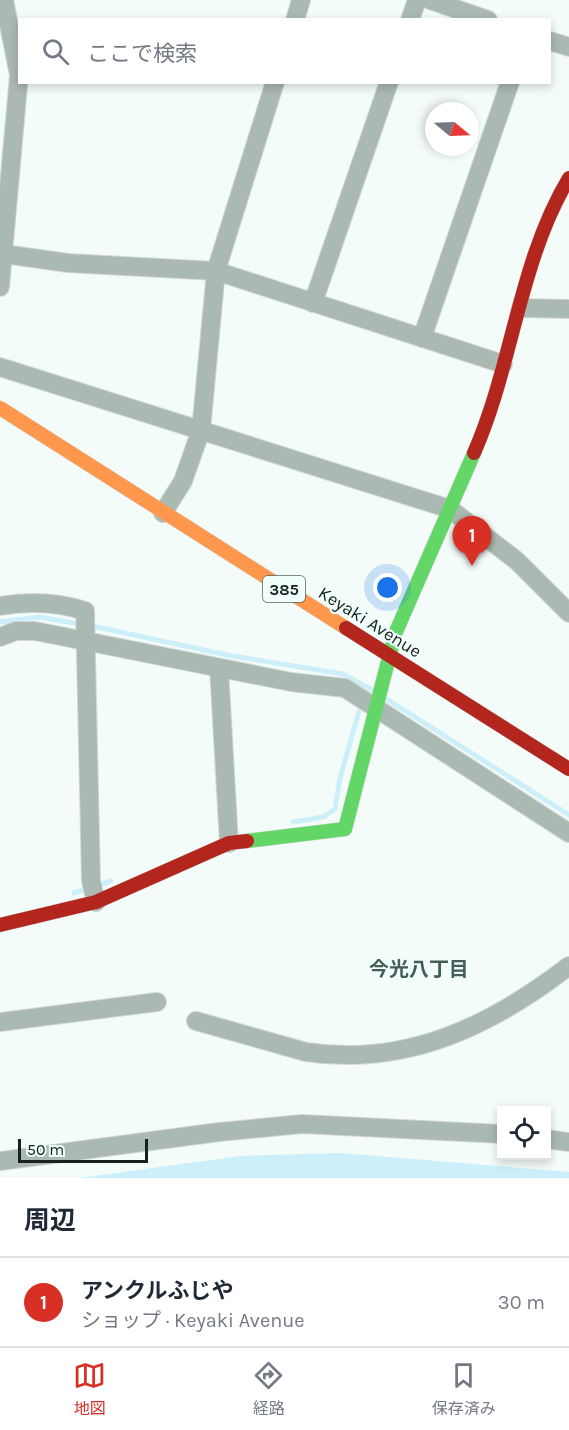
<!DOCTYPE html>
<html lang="ja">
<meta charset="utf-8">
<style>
:root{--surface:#fff;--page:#f2f2f3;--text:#1f2937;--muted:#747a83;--line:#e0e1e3;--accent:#d93025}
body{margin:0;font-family:Karla,"Noto Sans JP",sans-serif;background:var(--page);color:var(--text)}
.controls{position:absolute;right:18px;bottom:18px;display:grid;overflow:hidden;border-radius:0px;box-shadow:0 3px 9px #0003}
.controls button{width:54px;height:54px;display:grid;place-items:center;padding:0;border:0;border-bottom:2px solid var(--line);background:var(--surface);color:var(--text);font:30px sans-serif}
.compass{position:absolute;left:425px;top:102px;width:54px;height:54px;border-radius:50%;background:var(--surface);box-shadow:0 3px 9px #0003;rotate:109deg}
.scale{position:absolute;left:18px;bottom:15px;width:130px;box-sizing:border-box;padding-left:6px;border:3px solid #18211f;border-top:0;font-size:16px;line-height:21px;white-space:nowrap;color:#18211f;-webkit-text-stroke:4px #f0fffb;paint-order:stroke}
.you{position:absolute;left:388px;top:588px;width:21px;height:21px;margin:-15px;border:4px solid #fff;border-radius:50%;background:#1a73e8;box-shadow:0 0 0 9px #1a73e833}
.badge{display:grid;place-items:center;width:39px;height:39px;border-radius:50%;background:var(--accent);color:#fff;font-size:20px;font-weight:700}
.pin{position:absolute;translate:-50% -50px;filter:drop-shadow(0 2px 3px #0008)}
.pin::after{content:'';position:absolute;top:32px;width:21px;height:18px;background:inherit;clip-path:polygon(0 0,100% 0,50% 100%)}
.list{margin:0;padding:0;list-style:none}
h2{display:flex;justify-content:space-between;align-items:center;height:78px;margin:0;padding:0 24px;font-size:26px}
h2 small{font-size:20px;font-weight:400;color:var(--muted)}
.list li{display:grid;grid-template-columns:39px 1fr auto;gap:18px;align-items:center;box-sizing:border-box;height:90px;padding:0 24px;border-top:2px solid var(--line)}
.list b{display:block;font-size:22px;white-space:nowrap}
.list p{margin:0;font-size:20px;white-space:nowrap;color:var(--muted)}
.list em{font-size:20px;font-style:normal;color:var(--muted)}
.icon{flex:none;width:33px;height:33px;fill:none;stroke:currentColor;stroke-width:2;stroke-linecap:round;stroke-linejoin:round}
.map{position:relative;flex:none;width:569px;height:1178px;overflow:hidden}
.search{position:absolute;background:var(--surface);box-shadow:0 3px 9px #0003;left:18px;right:18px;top:18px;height:66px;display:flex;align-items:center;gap:15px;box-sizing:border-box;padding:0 21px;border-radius:0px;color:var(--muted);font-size:22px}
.sheet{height:168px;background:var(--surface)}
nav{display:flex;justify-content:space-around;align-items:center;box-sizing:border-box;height:84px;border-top:2px solid var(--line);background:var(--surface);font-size:16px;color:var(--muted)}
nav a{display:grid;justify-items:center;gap:3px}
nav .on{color:var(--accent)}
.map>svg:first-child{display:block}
.water{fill:#cceffa}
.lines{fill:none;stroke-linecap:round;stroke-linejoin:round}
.stream{stroke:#cceffa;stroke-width:5}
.street-casing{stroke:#d2d8d6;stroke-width:20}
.fast-casing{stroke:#d2d8d6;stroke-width:15}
.slow-casing{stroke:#d2d8d6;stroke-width:15}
.jam-casing{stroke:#d2d8d6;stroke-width:15}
.street{stroke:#aab9b1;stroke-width:18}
.fast{stroke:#63d668;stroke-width:14}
.slow{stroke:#ff974d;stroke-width:14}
.jam{stroke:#b3261e;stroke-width:14}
.labels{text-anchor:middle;stroke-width:4.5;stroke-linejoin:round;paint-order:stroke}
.shield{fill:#f0fffb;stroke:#596461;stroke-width:1.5}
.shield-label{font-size:16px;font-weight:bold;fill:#18211f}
.street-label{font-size:18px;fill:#18211f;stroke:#f0fffb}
.neighbourhood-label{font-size:20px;font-weight:bold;fill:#465c57;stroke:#f0fffb}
</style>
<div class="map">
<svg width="569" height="1178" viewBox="0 0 569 1178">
<rect width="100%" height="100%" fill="#f4fcfa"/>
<path class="water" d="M 340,1153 L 569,1172 L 569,1178 L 79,1178 L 240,1156 Z"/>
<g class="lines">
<path class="stream" d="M 0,622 L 39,617 L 97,627 L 227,655 L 343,674 L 372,690
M 385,698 L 569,815
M 293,822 L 323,817 L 335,809 L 340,778 L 362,701
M 74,893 L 111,881"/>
<defs>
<path id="street" d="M 430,0 L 488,20
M 295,20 L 301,0
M 410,20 L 417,0
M 550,41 L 569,47
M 4,254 L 68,263 L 216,271 L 503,364
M 0,287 L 19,75 L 4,0
M 313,303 L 389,82
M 521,308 L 569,309
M 422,338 L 510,82
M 0,367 L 450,509 L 517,561 L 569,613
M 163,513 L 183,481 L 201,430 L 216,271 L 275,82
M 0,606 C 29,601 57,602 85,611 L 91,881 L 96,902
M 0,637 L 16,631 L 35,631 L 291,682 L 345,688 L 569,833
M 219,668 L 229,843
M 196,1021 L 306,1052 C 406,1067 491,1026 569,966
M 0,1022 L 157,1002
M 546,1139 L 569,1142
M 0,1161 L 219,1132 L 302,1124 L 502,1134"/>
<path id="fast" d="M 247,841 L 345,829 L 395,634 L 474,453"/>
<path id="slow" d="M 0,408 L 346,628"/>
<path id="jam" d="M 474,453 C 513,364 519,261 569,178
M 346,628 L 569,769
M 0,925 L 96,902 L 229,843 L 247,841"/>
</defs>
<use href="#street" class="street-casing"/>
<use href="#fast" class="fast-casing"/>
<use href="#slow" class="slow-casing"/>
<use href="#jam" class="jam-casing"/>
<use href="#street" class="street"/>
<use href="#fast" class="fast"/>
<use href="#slow" class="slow"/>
<use href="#jam" class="jam"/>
</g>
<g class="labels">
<rect class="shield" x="263" y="576" width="42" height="26" rx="4.5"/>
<g class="shield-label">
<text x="284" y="595">385</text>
</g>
<g class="street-label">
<text transform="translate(370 622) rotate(32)" y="6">Keyaki Avenue</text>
</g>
<g class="neighbourhood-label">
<text x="419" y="976">今光八丁目</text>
</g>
</g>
</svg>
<div class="controls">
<button><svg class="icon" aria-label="locate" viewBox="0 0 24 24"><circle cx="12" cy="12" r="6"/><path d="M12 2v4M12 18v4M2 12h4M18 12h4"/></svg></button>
</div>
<svg class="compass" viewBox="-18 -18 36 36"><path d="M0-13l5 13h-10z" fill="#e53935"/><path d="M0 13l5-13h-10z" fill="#747a83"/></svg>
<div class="scale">50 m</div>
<div class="you"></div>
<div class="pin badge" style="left:472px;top:566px">1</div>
<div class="search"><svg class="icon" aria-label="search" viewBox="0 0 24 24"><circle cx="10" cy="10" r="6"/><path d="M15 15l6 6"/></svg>ここで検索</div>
</div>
<section class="sheet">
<h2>周辺<small></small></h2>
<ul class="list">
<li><span class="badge">1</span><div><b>アンクルふじや</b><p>ショップ · Keyaki Avenue</p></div><em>30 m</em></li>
</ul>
</section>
<nav>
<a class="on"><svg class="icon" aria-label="map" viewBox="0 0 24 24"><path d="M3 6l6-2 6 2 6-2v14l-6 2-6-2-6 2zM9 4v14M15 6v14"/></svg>地図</a>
<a><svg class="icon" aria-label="directions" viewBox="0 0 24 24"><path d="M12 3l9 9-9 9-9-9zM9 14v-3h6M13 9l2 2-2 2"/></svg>経路</a>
<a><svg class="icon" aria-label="saved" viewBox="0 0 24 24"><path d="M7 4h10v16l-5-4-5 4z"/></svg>保存済み</a>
</nav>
